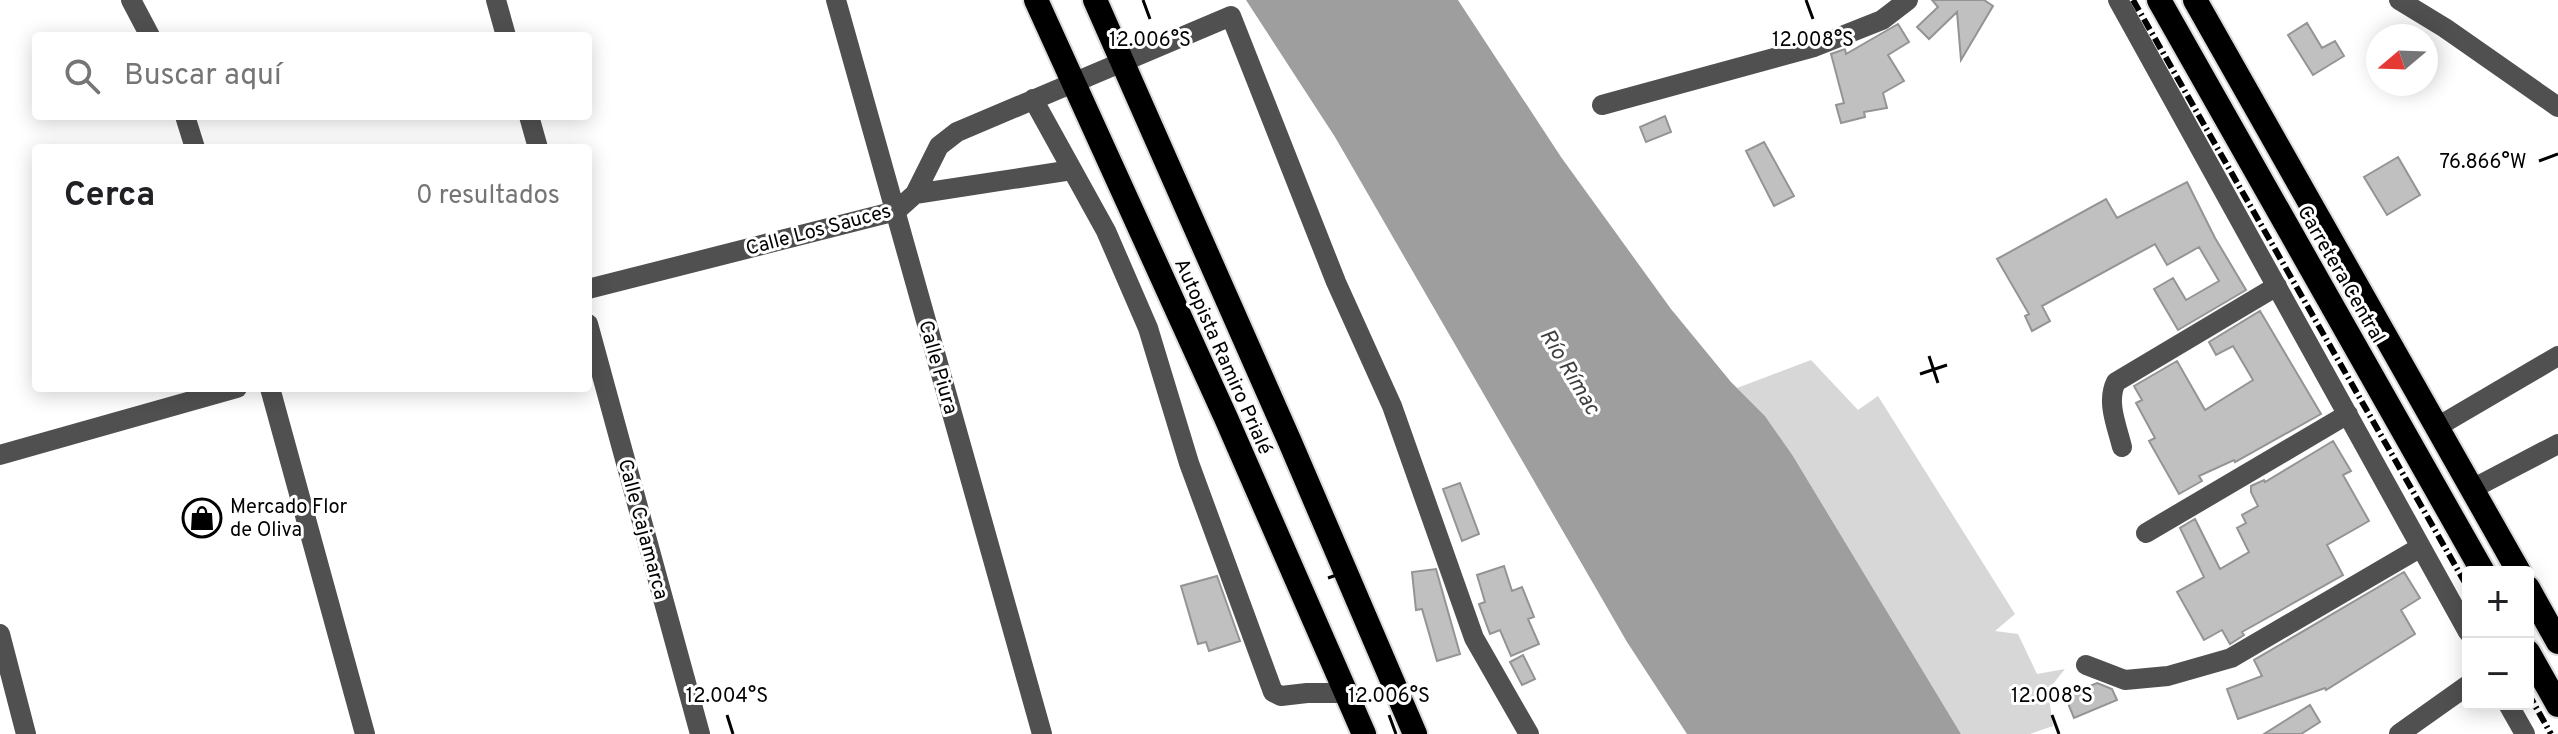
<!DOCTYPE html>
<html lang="es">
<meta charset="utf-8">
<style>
:root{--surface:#fff;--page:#f2f2f2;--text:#202124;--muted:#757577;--line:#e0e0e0}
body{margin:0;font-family:Overpass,sans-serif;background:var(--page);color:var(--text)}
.controls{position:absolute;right:24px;bottom:24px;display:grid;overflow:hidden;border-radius:8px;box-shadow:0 4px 20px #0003}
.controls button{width:72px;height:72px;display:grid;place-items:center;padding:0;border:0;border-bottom:2px solid var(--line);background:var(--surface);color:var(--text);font:40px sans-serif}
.compass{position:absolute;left:2366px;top:24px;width:72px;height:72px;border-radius:50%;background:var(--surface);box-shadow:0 4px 20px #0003;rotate:251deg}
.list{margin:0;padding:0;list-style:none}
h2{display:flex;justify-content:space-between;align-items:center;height:104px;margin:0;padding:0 32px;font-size:34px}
h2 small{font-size:26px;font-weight:400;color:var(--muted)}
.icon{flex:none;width:44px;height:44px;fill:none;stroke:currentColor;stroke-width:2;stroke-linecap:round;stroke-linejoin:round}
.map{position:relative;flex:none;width:2558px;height:734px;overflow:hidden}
.search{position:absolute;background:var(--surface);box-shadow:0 4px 20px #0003;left:32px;top:32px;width:560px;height:88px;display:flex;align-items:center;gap:20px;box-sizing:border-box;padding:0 28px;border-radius:8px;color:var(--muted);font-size:30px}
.panel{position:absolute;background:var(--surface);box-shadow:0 4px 20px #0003;left:32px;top:144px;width:560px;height:248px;border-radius:8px}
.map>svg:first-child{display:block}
.green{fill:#d7d7d7}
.water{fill:#9e9e9e}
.building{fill:#c0c0c0;stroke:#949494;stroke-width:2}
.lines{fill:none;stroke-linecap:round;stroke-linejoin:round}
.highway-casing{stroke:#dbdbdb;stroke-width:28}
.minor{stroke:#505050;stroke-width:20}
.highway{stroke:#000;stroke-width:24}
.rail{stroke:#000;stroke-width:6;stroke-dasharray:12 4 2 4;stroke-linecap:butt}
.ticks{fill:none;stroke:#000;stroke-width:3}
.labels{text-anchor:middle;stroke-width:6;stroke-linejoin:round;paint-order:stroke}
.street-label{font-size:20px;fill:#000;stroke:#fff}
.poi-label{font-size:20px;fill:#000;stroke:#fff;text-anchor:start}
.water-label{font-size:22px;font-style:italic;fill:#3f3f3f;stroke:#fff}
.ticks-label{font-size:20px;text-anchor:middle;fill:#000;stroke:#fff;stroke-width:6;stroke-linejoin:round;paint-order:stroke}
</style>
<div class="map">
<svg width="2558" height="734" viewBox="0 0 2558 734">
<rect width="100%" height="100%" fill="#fff"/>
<path class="green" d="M 1811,360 L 1858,410 L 1878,396 L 2015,614 L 1995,631 L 2018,634 L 2037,674 L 2065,669 L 2048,690 L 2053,726 L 2030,734 L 1961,734 L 1793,456 L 1765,416 L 1737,388 Z"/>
<path class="water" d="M 1246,0 L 1458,0 L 1561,157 L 1671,309 L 1731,382 L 1765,416 L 1793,456 L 1961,734 L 1687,734 L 1627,642 L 1335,137 Z"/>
<path class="building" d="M 1932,0 L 1984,0 L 1993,6 L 1961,60 L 1957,12 L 1929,39 L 1917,27 L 1938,7 Z
M 2307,23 L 2322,48 L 2335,41 L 2344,56 L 2313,75 L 2288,35 Z
M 1898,24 L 1909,42 L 1888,55 L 1904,81 L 1883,93 L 1887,108 L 1864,112 L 1865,117 L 1841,123 L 1836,105 L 1844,103 L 1831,54 L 1845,49 L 1846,54 Z
M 1665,116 L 1671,132 L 1646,142 L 1640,127 Z
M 1764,142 L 1794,196 L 1774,206 L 1746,151 Z
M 2398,157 L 2420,195 L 2387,215 L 2364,177 Z
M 2187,182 L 2215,238 L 2246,290 L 2178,330 L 2154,289 L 2173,278 L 2186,300 L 2219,281 L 2199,247 L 2167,265 L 2155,244 L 2042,306 L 2050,321 L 2032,331 L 2025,316 L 2029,314 L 1997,259 L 2106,199 L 2117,218 Z
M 2260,311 L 2321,414 L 2235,462 L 2234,460 L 2199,476 L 2202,481 L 2179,494 L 2149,441 L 2155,438 L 2136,403 L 2142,400 L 2134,386 L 2177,361 L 2205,410 L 2253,380 L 2233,346 L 2216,355 L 2209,342 Z
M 2333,441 L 2351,471 L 2343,475 L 2369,521 L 2327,545 L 2343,575 L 2242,632 L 2244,635 L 2230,644 L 2222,630 L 2204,640 L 2177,592 L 2204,577 L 2180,528 L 2195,519 L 2220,569 L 2249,552 L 2237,528 L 2246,523 L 2242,515 L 2258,506 L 2251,492 L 2251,486 L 2264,480 L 2265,482 Z
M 1460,483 L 1479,534 L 1462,541 L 1443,489 Z
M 1504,566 L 1512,591 L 1522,587 L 1534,617 L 1528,619 L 1539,644 L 1511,656 L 1500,630 L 1490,634 L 1479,604 L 1485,602 L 1477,575 Z
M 1436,569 L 1460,654 L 1437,661 L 1422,609 L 1416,610 L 1412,572 Z
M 2404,572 L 2420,598 L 2401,610 L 2415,634 L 2326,690 L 2325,688 L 2238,719 L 2227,689 L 2262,676 L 2254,660 Z
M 1217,576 L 1240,641 L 1209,651 L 1206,642 L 1198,644 L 1181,586 Z
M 1523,655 L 1535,679 L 1522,685 L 1510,662 Z
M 2097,683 L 2112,689 L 2117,700 L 2074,718 L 2065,696 Z
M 2310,705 L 2320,722 L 2301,734 L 2264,734 Z"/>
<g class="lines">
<defs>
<path id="highway" d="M 1036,0 L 1226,418 L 1364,734
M 1095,0 L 1290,442 L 1415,734
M 2159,0 L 2483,572
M 2195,0 L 2519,572
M 2528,588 L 2558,642
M 2528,652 L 2558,705"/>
</defs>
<use href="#highway" class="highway-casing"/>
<path class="minor" d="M 131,0 L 150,36
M 496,0 L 506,36
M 836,0 L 1042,734
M 2118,0 L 2468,632
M 2399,0 L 2445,28 L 2558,107
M 1033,99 L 1106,231 L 1148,328 L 1189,463 L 1273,692 L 1281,696 L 1307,693 L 1347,693
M 1602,105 L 1814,47 L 1882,20 L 1908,0
M 185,116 L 195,148
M 529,116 L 538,148
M 915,194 L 1072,170
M 588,289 L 896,211 L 915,194 L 939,146 L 957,132 L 1231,16 L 1336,282 L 1392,406 L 1474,638 L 1529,734
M 588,324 L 700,734
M 270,388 L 365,734
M 2437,427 L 2558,356
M 2122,447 C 2117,426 2106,402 2116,382 L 2277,286
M 0,455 L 237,388
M 2472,489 L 2558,444
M 2146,533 L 2348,414
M 0,634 L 26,734
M 2086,665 L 2125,680 L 2168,676 L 2231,658 L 2421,547
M 2508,704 L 2525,734
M 2399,734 L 2468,685"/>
<use href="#highway" class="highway"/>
<path class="rail" d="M 2133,0 L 2468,588
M 2528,693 L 2551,734"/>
</g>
<path class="ticks" d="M 1143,0 L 1150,19M 1806,0 L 1813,19M 2539,161 L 2558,154M 1929,356 L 1938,383M 1920,374 L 1947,365M 1336,560 L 1345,587M 1328,578 L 1354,569M 727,715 L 733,734M 1389,715 L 1396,734M 2052,715 L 2059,734"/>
<defs>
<symbol id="shop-ring" viewBox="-11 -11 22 22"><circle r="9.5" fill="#fff" stroke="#000" stroke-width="1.5"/><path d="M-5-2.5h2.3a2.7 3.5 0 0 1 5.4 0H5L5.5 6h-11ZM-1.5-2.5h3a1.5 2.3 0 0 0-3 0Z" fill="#000"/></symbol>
</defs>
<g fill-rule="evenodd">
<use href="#shop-ring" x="180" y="496" width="44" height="44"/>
</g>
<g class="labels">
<g class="street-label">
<text transform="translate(818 229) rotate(-15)" y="7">Calle Los Sauces</text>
<text transform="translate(2342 274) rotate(60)" y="7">Carretera Central</text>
<text transform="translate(1224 356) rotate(66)" y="7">Autopista Ramiro Prialé</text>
<text transform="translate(939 367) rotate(74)" y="7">Calle Piura</text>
<text transform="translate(644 529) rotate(75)" y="7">Calle Cajamarca</text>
</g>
<g class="poi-label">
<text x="230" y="513">Mercado Flor<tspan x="230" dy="23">de Oliva</tspan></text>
</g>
<g class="water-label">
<text transform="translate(1571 371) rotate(59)" y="8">Río Rímac</text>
</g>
</g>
<g class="ticks-label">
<text x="1150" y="46">12.006°S</text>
<text x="1813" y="46">12.008°S</text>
<text x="2483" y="168">76.866°W</text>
<text x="727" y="702">12.004°S</text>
<text x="1389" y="702">12.006°S</text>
<text x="2052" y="702">12.008°S</text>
</g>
</svg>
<div class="controls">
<button>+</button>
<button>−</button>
</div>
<svg class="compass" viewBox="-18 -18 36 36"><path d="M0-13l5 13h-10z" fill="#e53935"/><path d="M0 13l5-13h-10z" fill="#757577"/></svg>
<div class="search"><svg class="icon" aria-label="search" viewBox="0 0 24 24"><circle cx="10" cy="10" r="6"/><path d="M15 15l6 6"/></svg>Buscar aquí</div>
<section class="panel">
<h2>Cerca<small>0 resultados</small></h2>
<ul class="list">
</ul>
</section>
</div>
